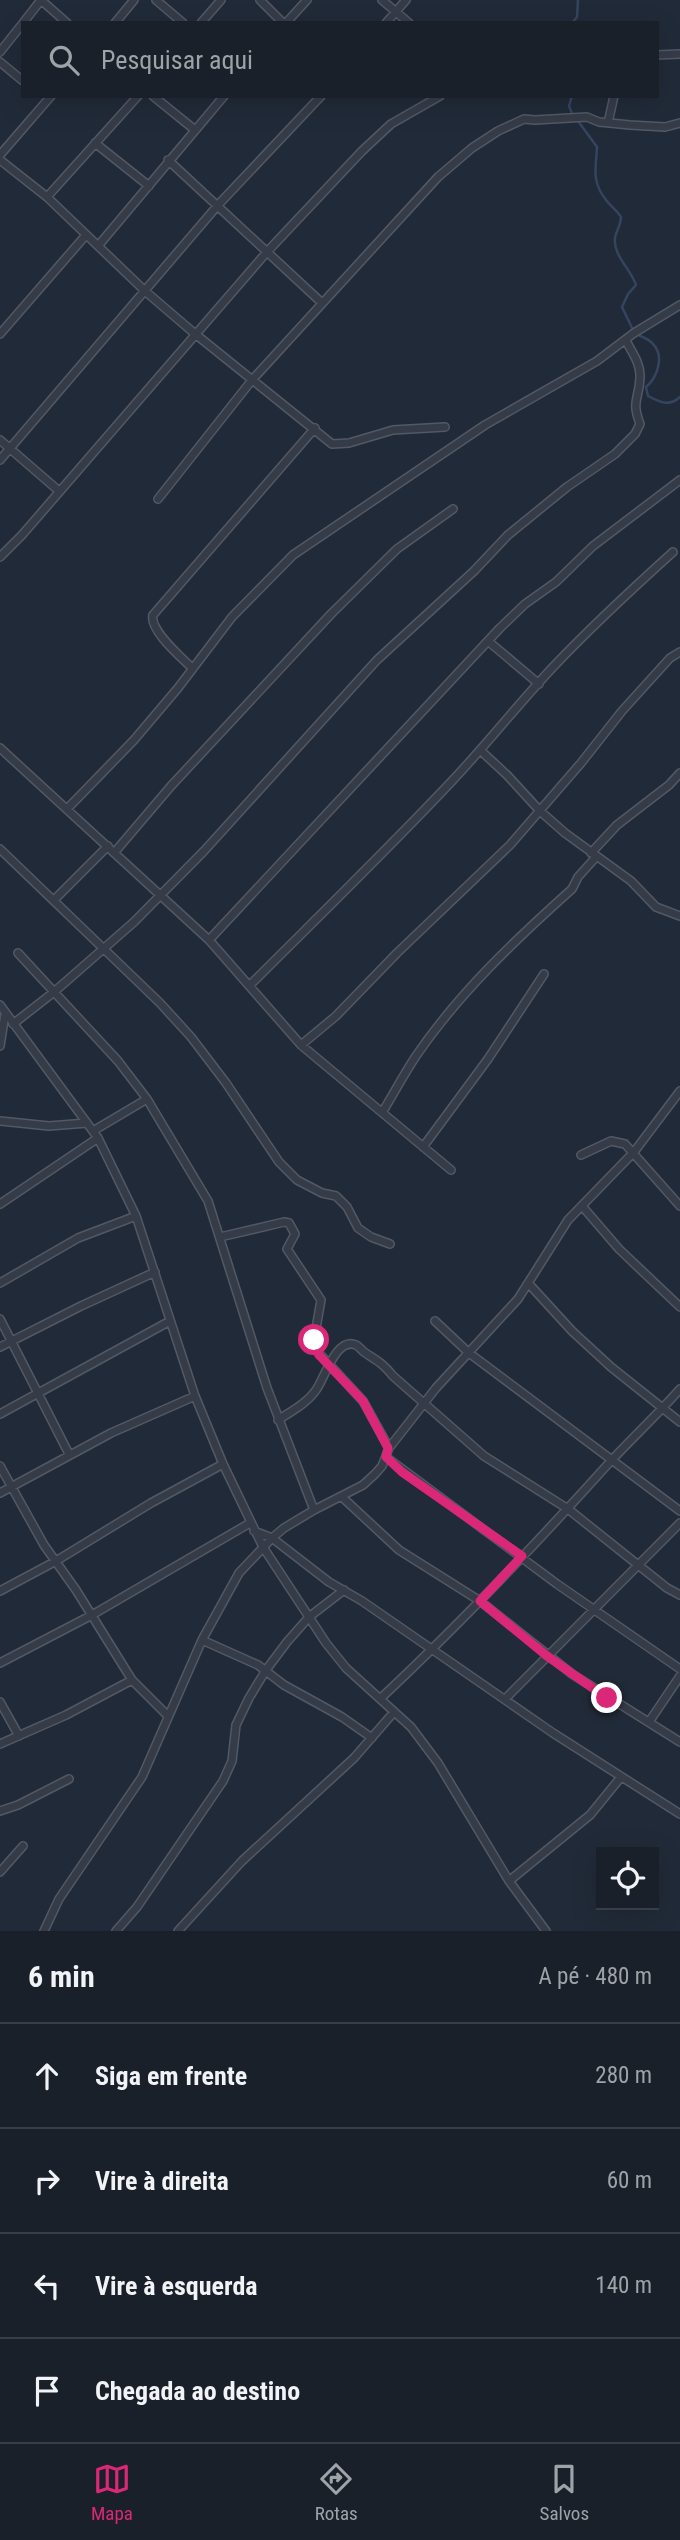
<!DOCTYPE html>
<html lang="pt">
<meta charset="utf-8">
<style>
:root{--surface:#19202a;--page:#262d36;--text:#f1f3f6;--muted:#9fa3a8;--line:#373e47;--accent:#db2777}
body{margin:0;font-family:"Roboto Condensed",sans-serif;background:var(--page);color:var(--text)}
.controls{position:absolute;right:21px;bottom:21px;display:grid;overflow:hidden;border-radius:0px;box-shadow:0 7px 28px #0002}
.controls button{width:63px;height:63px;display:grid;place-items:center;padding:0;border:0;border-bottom:2px solid var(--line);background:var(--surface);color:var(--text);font:35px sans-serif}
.stop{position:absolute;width:21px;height:21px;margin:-16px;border:5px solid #db2777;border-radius:50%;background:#fff}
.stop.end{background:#db2777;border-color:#fff;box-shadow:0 2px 7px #0008}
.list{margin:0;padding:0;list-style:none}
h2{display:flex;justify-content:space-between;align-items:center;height:91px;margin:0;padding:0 28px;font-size:30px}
h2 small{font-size:23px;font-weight:400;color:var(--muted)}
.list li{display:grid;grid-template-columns:46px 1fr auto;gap:21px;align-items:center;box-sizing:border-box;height:105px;padding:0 28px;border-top:2px solid var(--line)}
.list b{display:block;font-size:26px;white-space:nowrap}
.list em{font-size:23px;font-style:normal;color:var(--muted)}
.icon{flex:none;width:38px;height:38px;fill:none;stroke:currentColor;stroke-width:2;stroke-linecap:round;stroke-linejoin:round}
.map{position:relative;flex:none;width:680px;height:1931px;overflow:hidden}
.search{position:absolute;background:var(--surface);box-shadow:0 7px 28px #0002;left:21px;right:21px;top:21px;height:77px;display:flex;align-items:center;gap:18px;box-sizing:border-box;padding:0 24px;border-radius:0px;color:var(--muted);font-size:26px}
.sheet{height:511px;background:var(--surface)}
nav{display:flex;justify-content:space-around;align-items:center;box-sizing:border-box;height:98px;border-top:2px solid var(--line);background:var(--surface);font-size:19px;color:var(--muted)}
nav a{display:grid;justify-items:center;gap:4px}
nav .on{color:var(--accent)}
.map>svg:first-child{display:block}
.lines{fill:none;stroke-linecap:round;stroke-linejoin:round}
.stream{stroke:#35445f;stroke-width:2.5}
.street-casing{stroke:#525966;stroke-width:10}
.street{stroke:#353c48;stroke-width:7}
.route{stroke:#db2777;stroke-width:9}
</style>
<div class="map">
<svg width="680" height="1931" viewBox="0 0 680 1931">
<rect width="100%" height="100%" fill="#212a38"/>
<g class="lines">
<path class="stream" d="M 572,23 L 577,17 L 578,0
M 572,96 L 569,106 L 573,116
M 578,121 L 597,147 C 596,168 591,181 606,200 C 611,207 617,210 621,217 C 621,225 616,231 615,238 C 613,256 631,269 636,285 L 628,294 L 622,307 L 633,330
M 638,335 C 643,337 650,340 653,344 C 665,356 657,378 646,387 L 648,396 C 659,402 670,407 680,397"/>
<defs>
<path id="street" d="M 41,0 L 67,23
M 156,0 L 183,23
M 260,0 L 283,23
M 382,0 L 409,23
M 23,23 L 41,0
M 115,23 L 134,0
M 201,23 L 221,0
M 286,23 L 307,0
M 386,23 L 406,0
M 0,52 L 23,23
M 657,55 L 680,54
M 0,62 L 23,81
M 153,96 L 195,130
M 608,123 L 614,96
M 95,143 L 149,186
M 0,155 L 51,96
M 0,160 L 47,197 L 145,291 L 194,333 L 332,444 L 349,443 L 393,430 L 445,427
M 168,160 L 322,303
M 47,197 L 138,96
M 98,246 L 224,96
M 0,334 L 86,235
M 0,440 L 59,491
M 0,460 L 218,205 L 321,96
M 158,499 L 252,380 L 438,177 L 472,148 L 498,131 L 524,119 L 535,120 L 587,117 L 599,122 L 630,125 L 665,127 L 680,123
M 0,557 L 22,535 L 266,253 L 362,151 L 391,124 L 440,96
M 488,641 L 539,684
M 192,668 C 181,657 149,630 153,615 L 315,428
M 0,748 L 209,940 L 301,1045 L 451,1170
M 480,750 L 507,775 L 540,811 L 565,833 L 631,881 L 656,907 L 680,916
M 67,809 L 134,740 L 178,688 L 232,617 L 293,555 L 485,425 L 597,361 L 634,333 L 680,305
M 0,849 L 160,1003 L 191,1037 L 226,1083 L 279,1162 L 297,1180 L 322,1193 L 336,1196 L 347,1207 L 358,1228 L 371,1237 L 390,1244
M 114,853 L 171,786 L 331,614 L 397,549 L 453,509
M 591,853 L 617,825 L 669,785 L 680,773
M 55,899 L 108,846
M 209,940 L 500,628 L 525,604 L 556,582 L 593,546 L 680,480
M 18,953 L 118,1061 L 147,1099 L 208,1201 L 267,1388 L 314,1510
M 250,985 C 318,917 386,851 452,781 C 487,744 519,703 554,666 C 592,626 632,589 673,552
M 0,1005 L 98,1138 L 136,1216 L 195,1396 L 223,1464 L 263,1547 L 326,1643 L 346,1668 L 411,1727 L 438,1763 L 509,1881 L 546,1931
M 13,1024 L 54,992 L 134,922 L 204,851 L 377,660 L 474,571 L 508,535 L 567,487 L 615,454 L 635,434 L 640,424 C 631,400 639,400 640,378 C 641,364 632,352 626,341
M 301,1045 L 336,1016 L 397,953 L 510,845 L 581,763 L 622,711 L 670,658 L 680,652
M 0,1046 L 5,1014
M 383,1111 C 394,1093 404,1074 416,1056 C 459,993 515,940 572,889 L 578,877 L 596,857
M 0,1121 L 49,1126 L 87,1123
M 93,1131 L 147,1099
M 423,1147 L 488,1059 L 544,974
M 581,1155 L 611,1141 L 625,1144 L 680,1206
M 0,1204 L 98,1138
M 582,1206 L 619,1249 L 680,1307
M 220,1237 L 284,1222 L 289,1223 L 295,1234 L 287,1249 L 321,1300 L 314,1340 L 315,1349 L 363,1401 L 389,1448
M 0,1283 L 78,1238 L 136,1216
M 529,1284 L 572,1331 L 611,1367 L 680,1422
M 0,1319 L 69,1454
M 435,1321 L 469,1353 L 680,1511
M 0,1347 L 81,1306 L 155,1272
M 0,1414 L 170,1321
M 278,1420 C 292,1411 307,1403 316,1390 C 324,1380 336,1336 356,1345 C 358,1346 363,1351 364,1352 C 377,1361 383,1363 393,1376 L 484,1456 L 568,1509 L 667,1588 L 680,1595
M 386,1457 L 557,1584 L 680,1669
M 0,1466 L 44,1545 L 76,1590 L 132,1680
M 0,1493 L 111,1433 L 195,1396
M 342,1497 L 399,1550 L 480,1601 L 572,1674 L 680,1742
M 254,1531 L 272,1538 L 329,1582 L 362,1601 L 553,1733 L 680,1814
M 0,1591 L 56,1561 L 151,1503 L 223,1464
M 202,1640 L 258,1665 L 284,1685 L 342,1717 L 372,1738
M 0,1663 L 92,1615 L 250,1523
M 381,1698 C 461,1623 536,1544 609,1463 C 632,1438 657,1415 680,1389
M 505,1699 L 680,1523
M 0,1702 L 19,1736
M 649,1722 L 680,1676
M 0,1744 L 66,1715 L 132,1680 L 168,1716
M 0,1811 L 18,1805 L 69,1779
M 0,1872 L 23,1846
M 509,1881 L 590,1815 L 621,1777
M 44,1931 L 59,1899 L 142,1777 L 202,1640 L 239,1573 L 272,1538 L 284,1528 L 314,1510 L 363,1485 L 375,1474 L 382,1466 L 389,1448 L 436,1388 L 518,1299 L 568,1220 L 634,1152 L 680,1091
M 116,1931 L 137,1907 L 223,1781 L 232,1761 L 236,1725 L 249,1698 L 266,1670 L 287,1642 L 309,1617 L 344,1590
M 178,1931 L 242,1861 L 354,1758 L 394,1712"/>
</defs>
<use href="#street" class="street-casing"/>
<use href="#street" class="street"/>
</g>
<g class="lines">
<path class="route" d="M 314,1340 L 319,1355 L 363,1401 L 388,1448 L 386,1457 L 402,1472 L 522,1556 L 480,1601 L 547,1656 L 607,1698"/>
</g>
</svg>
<div class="controls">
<button><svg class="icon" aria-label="locate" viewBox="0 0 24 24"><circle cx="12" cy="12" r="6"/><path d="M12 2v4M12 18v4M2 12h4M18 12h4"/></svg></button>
</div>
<div class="stop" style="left:314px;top:1340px"></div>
<div class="stop end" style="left:607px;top:1698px"></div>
<div class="search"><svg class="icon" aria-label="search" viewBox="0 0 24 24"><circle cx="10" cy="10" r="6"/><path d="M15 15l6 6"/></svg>Pesquisar aqui</div>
</div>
<section class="sheet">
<h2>6 min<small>A pé · 480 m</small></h2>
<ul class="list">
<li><svg class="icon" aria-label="ahead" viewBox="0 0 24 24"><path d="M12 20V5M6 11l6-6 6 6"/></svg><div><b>Siga em frente</b></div><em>280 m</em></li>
<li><svg class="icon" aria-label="right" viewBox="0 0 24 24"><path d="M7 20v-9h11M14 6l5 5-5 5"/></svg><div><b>Vire à direita</b></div><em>60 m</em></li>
<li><svg class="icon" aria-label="left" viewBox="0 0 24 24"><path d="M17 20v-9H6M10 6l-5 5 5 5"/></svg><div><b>Vire à esquerda</b></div><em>140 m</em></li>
<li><svg class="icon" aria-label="arrive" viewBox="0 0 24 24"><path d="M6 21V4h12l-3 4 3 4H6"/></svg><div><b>Chegada ao destino</b></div></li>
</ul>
</section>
<nav>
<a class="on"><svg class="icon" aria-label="map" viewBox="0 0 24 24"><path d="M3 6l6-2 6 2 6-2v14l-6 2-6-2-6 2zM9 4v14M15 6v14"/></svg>Mapa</a>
<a><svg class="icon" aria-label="directions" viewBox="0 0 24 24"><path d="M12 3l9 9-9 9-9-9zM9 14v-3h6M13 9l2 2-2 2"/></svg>Rotas</a>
<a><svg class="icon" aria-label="saved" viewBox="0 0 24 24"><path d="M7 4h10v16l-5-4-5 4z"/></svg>Salvos</a>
</nav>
